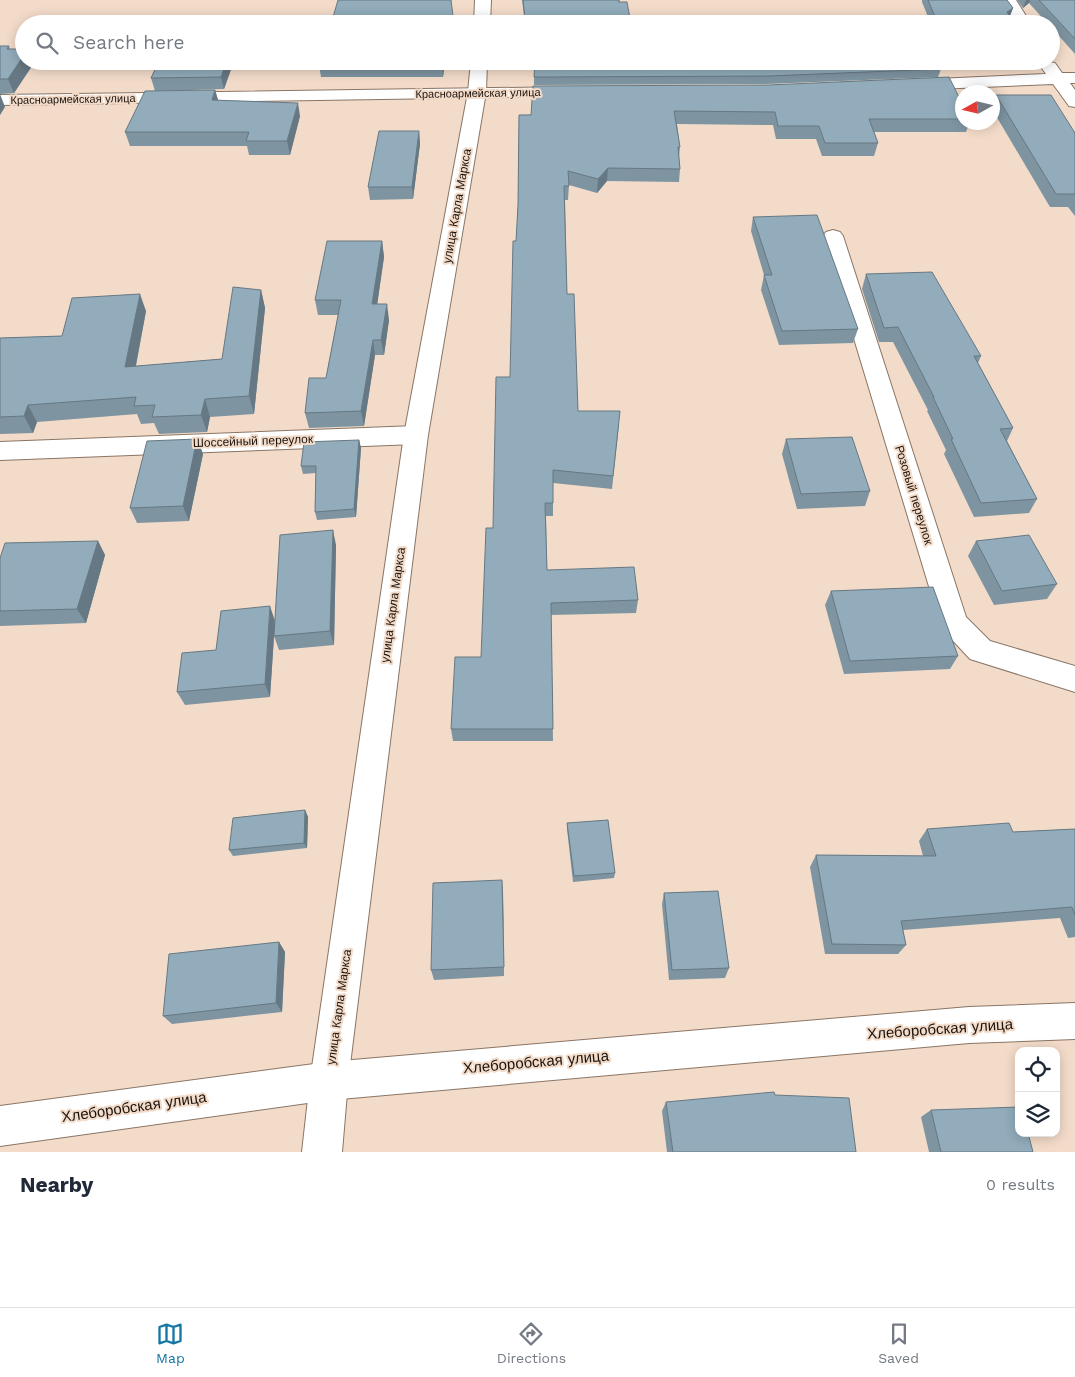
<!DOCTYPE html>
<meta charset="utf-8">
<style>
:root{--surface:#fff;--page:#f2f2f3;--text:#1f2937;--muted:#747a83;--line:#e0e1e3;--accent:#1477a3}
body{margin:0;font-family:"Work Sans",sans-serif;background:var(--page);color:var(--text)}
.controls{position:absolute;right:15px;bottom:15px;display:grid;overflow:hidden;border-radius:10px;box-shadow:0 2px 12px #0003}
.controls button{width:45px;height:45px;display:grid;place-items:center;padding:0;border:0;border-bottom:1px solid var(--line);background:var(--surface);color:var(--text);font:25px sans-serif}
.compass{position:absolute;left:955px;top:85px;width:45px;height:45px;border-radius:50%;background:var(--surface);box-shadow:0 2px 12px #0003;rotate:262deg}
.list{margin:0;padding:0;list-style:none}
h2{display:flex;justify-content:space-between;align-items:center;height:65px;margin:0;padding:0 20px;font-size:21px}
h2 small{font-size:16px;font-weight:400;color:var(--muted)}
.icon{flex:none;width:28px;height:28px;fill:none;stroke:currentColor;stroke-width:2;stroke-linecap:round;stroke-linejoin:round}
.map{position:relative;flex:none;width:1075px;height:1152px;overflow:hidden}
.search{position:absolute;background:var(--surface);box-shadow:0 2px 12px #0003;left:15px;right:15px;top:15px;height:55px;display:flex;align-items:center;gap:12px;box-sizing:border-box;padding:0 18px;border-radius:28px;color:var(--muted);font-size:19px}
.sheet{height:155px;background:var(--surface)}
nav{display:flex;justify-content:space-around;align-items:center;box-sizing:border-box;height:70px;border-top:1px solid var(--line);background:var(--surface);font-size:14px;color:var(--muted)}
nav a{display:grid;justify-items:center;gap:2px}
nav .on{color:var(--accent)}
.map>svg:first-child{display:block}
.lines{fill:none;stroke-linecap:round;stroke-linejoin:round}
.street-casing{stroke:#8a7565;stroke-width:2}
.secondary-casing{stroke:#8a7565;stroke-width:2}
.street{fill:#fff;fill-rule:evenodd}
.secondary{fill:#fff;fill-rule:evenodd}
.wall{fill:#7e94a1}
.shaded-wall{fill:#667883}
.building{fill:#92acbb;stroke:#667883}
.labels{text-anchor:middle;stroke-width:4;stroke-linejoin:round;paint-order:stroke}
.far-street-label{font-size:11px;fill:#1b130d;stroke:#f3dbc9}
.street-label{font-size:12px;fill:#1b130d;stroke:#f3dbc9}
.near-street-label{font-size:15px;fill:#1b130d;stroke:#f3dbc9}
</style>
<div class="map">
<svg width="1075" height="1152" viewBox="0 0 1075 1152">
<rect width="100%" height="100%" fill="#f3dbc9"/>
<g class="lines">
<defs>
<path id="street" d="M 1000,0 L 1016,0 L 1031,24 L 1015,24 Z
M 1049,62 L 1055,63 L 1062,73 L 1075,73 L 1075,83 L 1070,83 L 1075,90 L 1075,107 L 1069,106 L 1053,84 L 914,90 L 908,89 L 905,85 L 908,81 L 914,80 L 1046,74 L 1041,67 L 1043,63 Z
M 571,87 L 577,88 L 580,92 L 577,96 L 0,105 L 0,95 Z
M 833,230 L 840,232 L 843,236 L 966,617 L 990,641 L 1075,666 L 1075,692 L 970,659 L 944,631 L 940,623 L 823,236 L 826,232 Z
M 416,426 L 425,429 L 428,435 L 425,441 L 416,444 L 0,460 L 0,442 Z
M 1075,1003 L 1075,1039 L 969,1043 L 329,1100 L 0,1146 L 0,1106 L 329,1062 L 969,1007 Z"/>
<path id="secondary" d="M 475,0 L 491,0 L 490,24 L 474,24 Z
M 471,61 L 487,61 L 486,92 L 428,435 L 348,1081 L 342,1152 L 302,1152 L 310,1081 L 404,435 L 468,92 Z"/>
</defs>
<use href="#street" class="street-casing"/>
<use href="#secondary" class="secondary-casing"/>
<use href="#street" class="street"/>
<use href="#secondary" class="secondary"/>
</g>
<path class="wall" d="M 522,0 L 619,0 L 631,24 L 525,24 Z
M 922,0 L 1007,0 L 1013,8 L 1010,16 L 1015,24 L 931,24 L 922,2 Z
M 1017,0 L 1075,0 L 1075,54 L 1051,27 L 1051,24 L 1048,24 L 1029,3 L 1023,8 Z
M 0,46 L 9,46 L 10,49 L 34,63 L 14,93 L 0,94 Z
M 159,61 L 234,61 L 224,89 L 155,91 L 151,78 Z
M 320,61 L 450,61 L 445,62 L 443,77 L 321,77 L 319,65 Z
M 941,69 L 938,77 L 767,84 L 534,85 L 534,77 Z
M 215,90 L 218,100 L 300,116 L 290,155 L 249,155 L 247,146 L 130,146 L 125,132 Z
M 996,95 L 1075,133 L 1075,216 L 1068,207 L 1050,207 L 992,109 L 992,105 Z
M 962,103 L 962,122 L 970,122 L 966,132 L 874,132 L 878,143 L 874,156 L 822,156 L 816,139 L 776,139 L 773,125 L 677,124 L 680,147 L 679,157 L 680,169 L 679,182 L 607,181 L 597,193 L 569,185 L 568,200 L 565,200 L 567,294 L 578,411 L 619,424 L 612,489 L 553,483 L 553,516 L 546,516 L 547,570 L 638,600 L 636,613 L 551,615 L 553,741 L 453,741 L 451,729 L 481,657 L 493,528 L 510,377 L 518,205 L 519,115 Z
M 419,131 L 420,144 L 413,199 L 370,200 L 368,187 Z
M 753,217 L 858,329 L 853,343 L 779,345 L 761,290 L 764,275 L 751,231 Z
M 382,241 L 384,257 L 377,304 L 389,320 L 384,355 L 375,355 L 364,426 L 309,428 L 305,413 L 326,378 L 338,315 L 318,315 L 315,300 Z
M 866,274 L 981,356 L 978,363 L 1013,428 L 1007,441 L 1037,499 L 1029,513 L 974,517 L 944,454 L 946,450 L 927,411 L 928,410 L 893,342 L 879,342 L 862,289 Z
M 261,290 L 265,308 L 254,414 L 210,417 L 207,432 L 159,434 L 154,423 L 141,424 L 137,414 L 37,422 L 33,433 L 0,434 L 0,338 L 62,336 L 146,311 L 136,366 L 222,359 Z
M 197,439 L 203,454 L 189,521 L 137,523 L 130,508 Z
M 786,439 L 870,491 L 865,506 L 797,509 L 782,454 Z
M 359,440 L 361,448 L 356,517 L 317,520 L 315,512 L 316,473 L 303,474 L 301,466 Z
M 98,541 L 105,555 L 86,623 L 0,626 L 0,558 Z
M 976,541 L 1057,584 L 1047,599 L 994,605 L 968,556 Z
M 336,545 L 334,645 L 279,650 L 274,636 Z
M 831,591 L 958,656 L 950,669 L 844,674 L 825,605 Z
M 275,621 L 270,697 L 185,705 L 177,692 L 216,650 Z
M 305,810 L 308,817 L 307,848 L 233,856 L 229,850 Z
M 567,823 L 615,873 L 614,878 L 573,882 L 567,829 Z
M 927,829 L 1013,832 L 1075,829 L 1075,937 L 1068,938 L 1060,918 L 903,930 L 906,945 L 898,954 L 825,954 L 810,867 L 816,855 L 923,856 L 919,841 Z
M 503,891 L 504,976 L 434,980 L 431,970 Z
M 664,893 L 729,968 L 725,978 L 669,980 L 662,904 Z
M 279,942 L 285,952 L 282,1012 L 172,1024 L 163,1016 Z
M 666,1102 L 856,1152 L 667,1152 L 662,1111 Z
M 931,1110 L 1033,1152 L 929,1152 L 921,1117 Z"/>
<path class="shaded-wall" d="M 1026,0 L 1030,0 L 1029,3 L 1023,8 Z
M 1013,8 L 1009,18 L 1007,12 Z
M 24,55 L 24,61 L 33,61 L 34,63 L 14,93 L 8,79 Z
M 227,61 L 234,61 L 224,89 L 221,77 Z
M 443,61 L 445,61 L 443,77 L 442,65 Z
M 215,90 L 219,103 L 212,100 Z
M 0,94 L 5,107 L 0,115 Z
M 298,103 L 300,116 L 290,155 L 287,141 Z
M 419,131 L 420,144 L 413,199 L 412,187 Z
M 608,168 L 607,181 L 597,193 L 598,179 Z
M 382,241 L 384,257 L 375,320 L 372,304 Z
M 261,290 L 265,308 L 254,414 L 249,396 Z
M 140,294 L 146,311 L 132,385 L 125,367 Z
M 387,304 L 389,320 L 384,355 L 381,340 Z
M 373,340 L 375,355 L 364,426 L 361,411 Z
M 205,399 L 210,417 L 207,432 L 201,415 Z
M 28,405 L 37,422 L 33,433 L 24,416 Z
M 197,439 L 203,454 L 189,521 L 183,506 Z
M 359,440 L 361,448 L 356,517 L 354,509 Z
M 333,530 L 336,545 L 334,645 L 330,631 Z
M 98,541 L 105,555 L 86,623 L 77,609 Z
M 270,606 L 275,621 L 270,697 L 265,684 Z
M 305,810 L 308,817 L 307,848 L 304,843 Z
M 502,880 L 503,891 L 504,976 L 504,967 Z
M 279,942 L 285,952 L 282,1012 L 276,1003 Z"/>
<path class="building" d="M 338,0 L 451,0 L 453,16 L 452,24 L 331,24 Z
M 523,0 L 619,0 L 619,2 L 627,2 L 631,24 L 537,24 L 538,18 L 525,18 Z
M 928,0 L 1007,0 L 1013,8 L 1007,12 L 1015,24 L 938,24 Z
M 1039,0 L 1075,0 L 1075,39 Z
M 0,46 L 9,46 L 7,49 L 24,49 L 24,55 L 8,79 L 0,79 Z
M 159,61 L 227,61 L 221,77 L 151,78 Z
M 320,61 L 443,61 L 442,65 L 319,65 Z
M 535,61 L 937,61 L 941,69 L 768,76 L 534,77 Z
M 949,77 L 962,103 L 962,119 L 869,119 L 878,143 L 825,143 L 819,126 L 778,126 L 775,112 L 674,111 L 680,147 L 678,147 L 680,169 L 608,168 L 598,179 L 568,171 L 569,186 L 564,186 L 567,294 L 574,294 L 578,411 L 620,411 L 613,476 L 553,470 L 553,503 L 545,503 L 547,570 L 634,567 L 638,600 L 551,603 L 553,729 L 451,729 L 455,657 L 481,657 L 486,528 L 493,528 L 496,377 L 510,377 L 513,241 L 516,241 L 518,205 L 519,115 L 531,115 L 533,86 L 769,85 Z
M 215,90 L 212,100 L 298,103 L 287,141 L 246,141 L 249,132 L 125,132 L 145,91 Z
M 996,95 L 1051,95 L 1075,133 L 1075,194 L 1056,194 Z
M 379,131 L 419,131 L 412,187 L 368,187 Z
M 817,215 L 858,329 L 782,331 L 764,275 L 772,275 L 753,217 Z
M 327,241 L 382,241 L 372,304 L 387,304 L 381,340 L 373,340 L 361,411 L 305,413 L 309,378 L 326,378 L 341,300 L 315,300 Z
M 932,272 L 981,356 L 974,356 L 1013,428 L 1000,429 L 1037,499 L 981,503 L 951,439 L 953,439 L 933,397 L 934,397 L 898,327 L 884,328 L 866,274 Z
M 233,287 L 261,290 L 249,396 L 205,399 L 201,415 L 152,417 L 155,405 L 134,406 L 136,397 L 28,405 L 24,416 L 0,417 L 0,338 L 62,336 L 72,298 L 140,294 L 125,367 L 222,359 Z
M 852,437 L 870,491 L 801,494 L 786,439 Z
M 197,439 L 183,506 L 130,508 L 147,441 Z
M 359,440 L 354,509 L 315,512 L 316,466 L 301,466 L 304,442 Z
M 333,530 L 330,631 L 274,636 L 280,535 Z
M 1029,535 L 1057,584 L 1002,591 L 976,541 Z
M 98,541 L 77,609 L 0,611 L 0,558 L 5,543 Z
M 933,587 L 958,656 L 850,661 L 831,591 Z
M 270,606 L 265,684 L 177,692 L 182,653 L 216,650 L 221,611 Z
M 305,810 L 304,843 L 229,850 L 233,818 Z
M 608,820 L 615,873 L 574,876 L 567,823 Z
M 1009,823 L 1013,832 L 1075,829 L 1075,915 L 1072,907 L 901,921 L 906,945 L 832,944 L 816,855 L 936,856 L 927,829 Z
M 502,880 L 504,967 L 431,970 L 433,883 Z
M 718,891 L 729,968 L 672,970 L 664,893 Z
M 279,942 L 276,1003 L 163,1016 L 169,954 Z
M 774,1092 L 775,1095 L 849,1098 L 856,1152 L 673,1152 L 666,1102 Z
M 1019,1107 L 1019,1133 L 1028,1133 L 1033,1152 L 941,1152 L 931,1110 Z"/>
<g class="labels">
<g class="far-street-label">
<text transform="translate(478 93) rotate(-1)" y="4">Красноармейская улица</text>
<text transform="translate(73 99) rotate(-1)" y="4">Красноармейская улица</text>
</g>
<g class="street-label">
<text transform="translate(457 206) rotate(-80)" y="4">улица Карла Маркса</text>
<text transform="translate(253 441) rotate(-2)" y="4">Шоссейный переулок</text>
<text transform="translate(914 495) rotate(73)" y="4">Розовый переулок</text>
<text transform="translate(393 605) rotate(-82)" y="4">улица Карла Маркса</text>
<text transform="translate(339 1007) rotate(-82)" y="4">улица Карла Маркса</text>
</g>
<g class="near-street-label">
<text transform="translate(940 1029) rotate(-4)" y="5">Хлеборобская улица</text>
<text transform="translate(536 1062) rotate(-5)" y="5">Хлеборобская улица</text>
<text transform="translate(134 1107) rotate(-8)" y="5">Хлеборобская улица</text>
</g>
</g>
</svg>
<div class="controls">
<button><svg class="icon" aria-label="locate" viewBox="0 0 24 24"><circle cx="12" cy="12" r="6"/><path d="M12 2v4M12 18v4M2 12h4M18 12h4"/></svg></button>
<button><svg class="icon" aria-label="layers" viewBox="0 0 24 24"><path d="M12 4l9 5-9 5-9-5zM3 14l9 5 9-5"/></svg></button>
</div>
<svg class="compass" viewBox="-18 -18 36 36"><path d="M0-13l5 13h-10z" fill="#e53935"/><path d="M0 13l5-13h-10z" fill="#747a83"/></svg>
<div class="search"><svg class="icon" aria-label="search" viewBox="0 0 24 24"><circle cx="10" cy="10" r="6"/><path d="M15 15l6 6"/></svg>Search here</div>
</div>
<section class="sheet">
<h2>Nearby<small>0 results</small></h2>
<ul class="list">
</ul>
</section>
<nav>
<a class="on"><svg class="icon" aria-label="map" viewBox="0 0 24 24"><path d="M3 6l6-2 6 2 6-2v14l-6 2-6-2-6 2zM9 4v14M15 6v14"/></svg>Map</a>
<a><svg class="icon" aria-label="directions" viewBox="0 0 24 24"><path d="M12 3l9 9-9 9-9-9zM9 14v-3h6M13 9l2 2-2 2"/></svg>Directions</a>
<a><svg class="icon" aria-label="saved" viewBox="0 0 24 24"><path d="M7 4h10v16l-5-4-5 4z"/></svg>Saved</a>
</nav>
